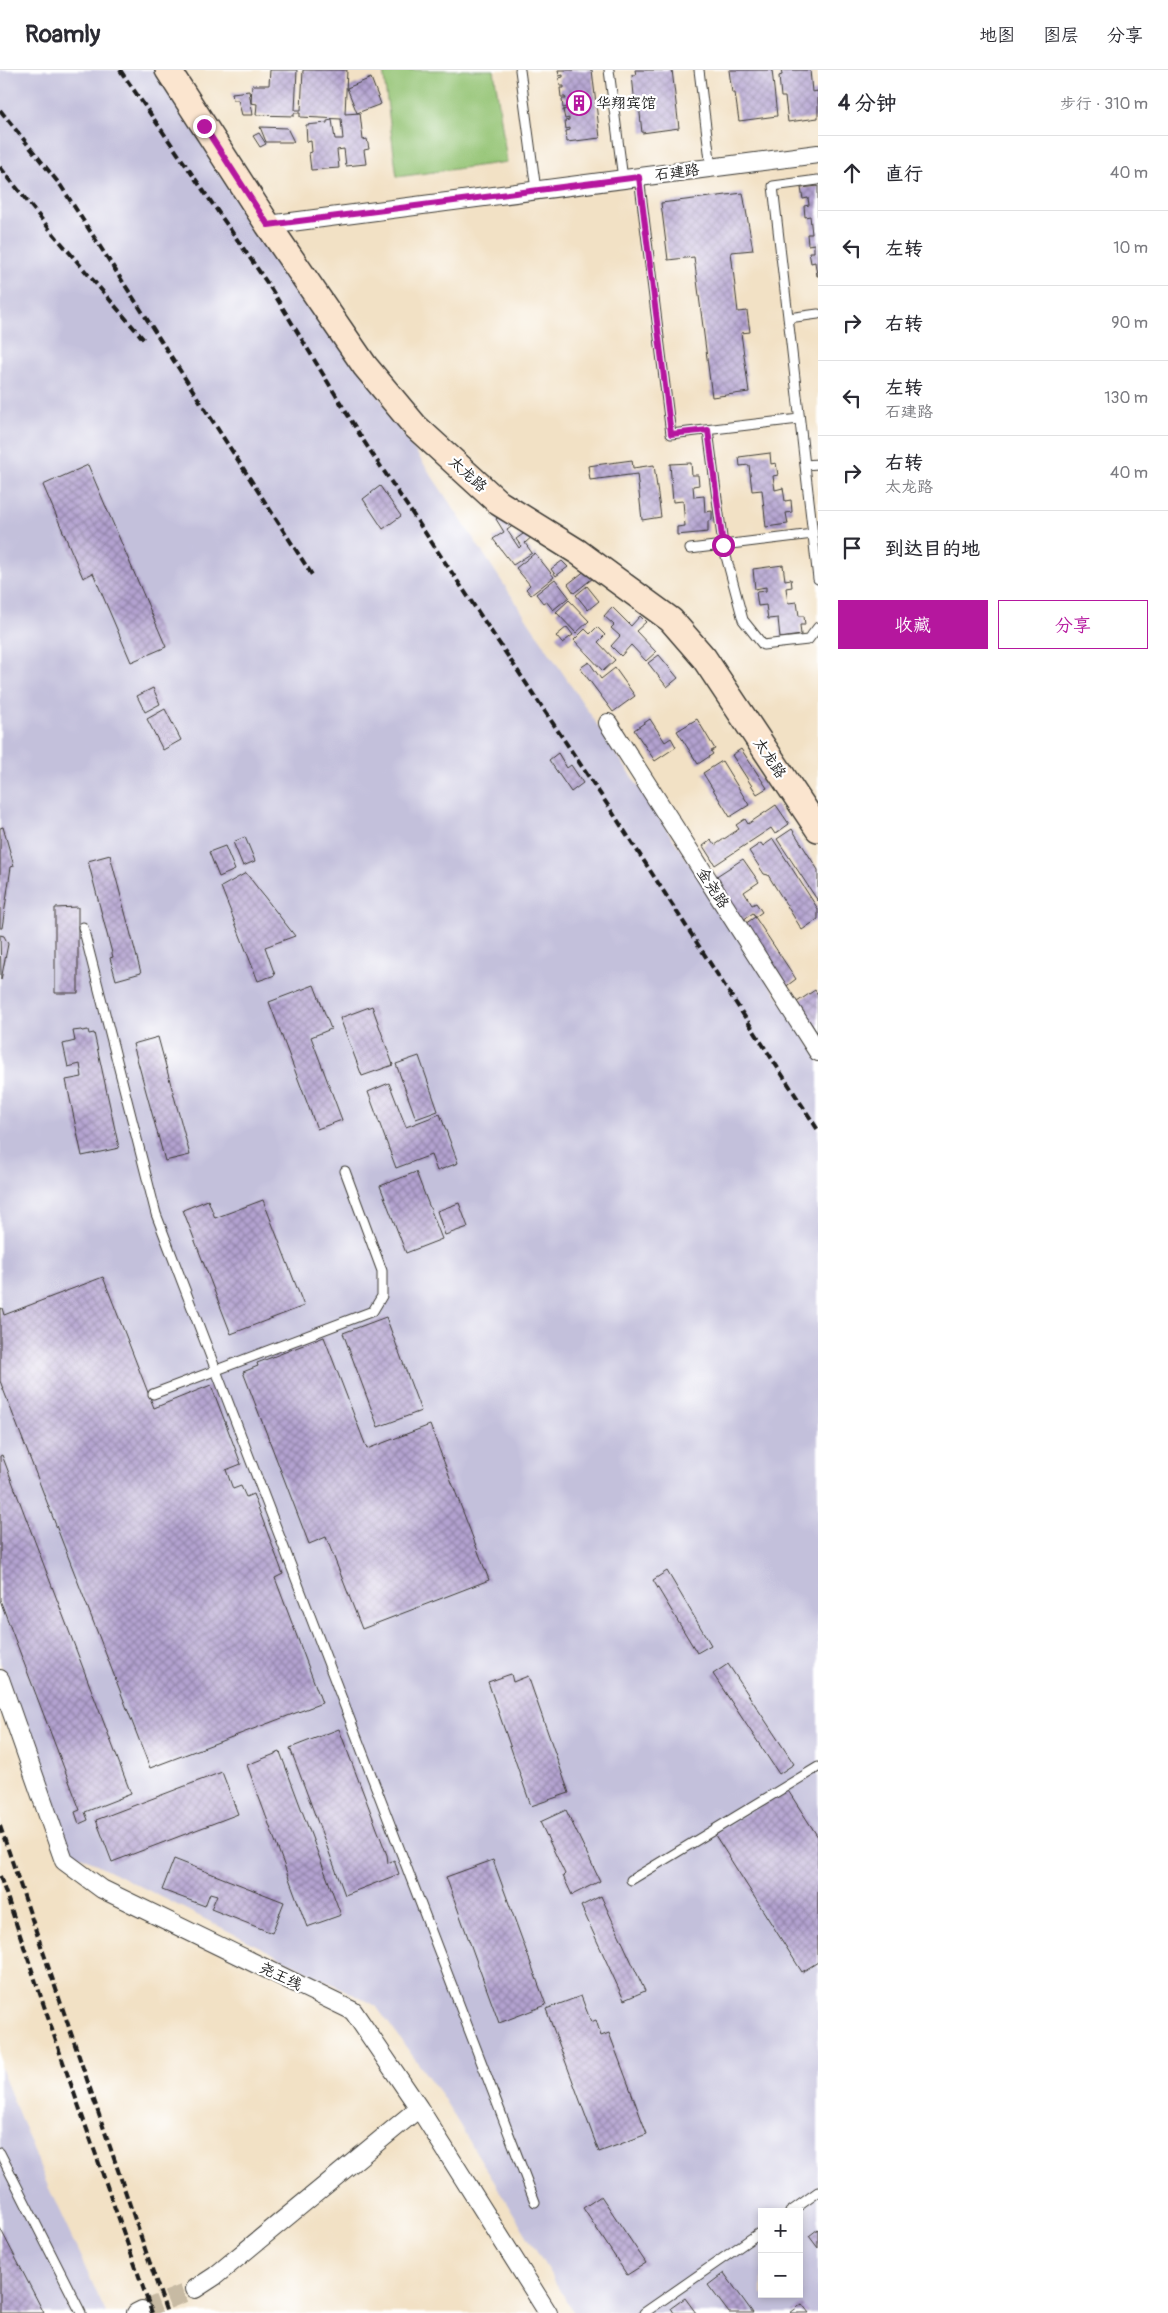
<!DOCTYPE html>
<html lang="zh">
<meta charset="utf-8">
<style>
:root{--surface:#fff;--page:#f2f2f3;--text:#2b2b33;--muted:#7c7c81;--line:#e1e1e2;--accent:#b5179e}
body{margin:0;font-family:Pangolin,"LXGW WenKai TC",sans-serif;background:var(--page);color:var(--text)}
.controls{position:absolute;right:15px;bottom:15px;display:grid;overflow:hidden;border-radius:0px;box-shadow:0 2px 8px #0003}
.controls button{width:45px;height:45px;display:grid;place-items:center;padding:0;border:0;border-bottom:1px solid var(--line);background:var(--surface);color:var(--text);font:25px sans-serif}
.stop{position:absolute;width:15px;height:15px;margin:-11px;border:4px solid #b5179e;border-radius:50%;background:#fff}
.stop.end{background:#b5179e;border-color:#fff;box-shadow:0 1px 5px #0008}
.list{margin:0;padding:0;list-style:none}
h2{display:flex;justify-content:space-between;align-items:center;height:65px;margin:0;padding:0 20px;font-size:21px}
h2 small{font-size:16px;font-weight:400;color:var(--muted)}
.list li{display:grid;grid-template-columns:32px 1fr auto;gap:15px;align-items:center;box-sizing:border-box;height:75px;padding:0 20px;border-top:1px solid var(--line)}
.list b{display:block;font-size:19px;white-space:nowrap}
.list p{margin:0;font-size:16px;white-space:nowrap;color:var(--muted)}
.list em{font-size:16px;font-style:normal;color:var(--muted)}
.actions{display:flex;gap:10px;padding:15px 20px}
.actions a{flex:1;padding:11px 0;border:1px solid var(--accent);border-radius:0px;text-align:center;font-size:18px;color:var(--accent)}
.actions .main{background:var(--accent);color:#fff}
.icon{flex:none;width:28px;height:28px;fill:none;stroke:currentColor;stroke-width:2;stroke-linecap:round;stroke-linejoin:round}
.map{position:relative;flex:none;width:818px;height:2243px;overflow:hidden}
header{display:flex;align-items:center;gap:30px;box-sizing:border-box;height:70px;padding:0 25px;background:var(--surface);border-bottom:1px solid var(--line)}
header strong{font-size:24px}
nav{display:flex;gap:28px;margin-inline-start:auto;font-size:18px}
main{display:flex}
aside{flex:1;background:var(--surface)}
.map>svg:first-child{display:block}
.industrial{fill:#c3c0db;fill-rule:evenodd}
.green{fill:#93c372;stroke:#587047}
.building{fill:url(#building-cross-hatch)}
.lines{fill:none;stroke-linecap:round;stroke-linejoin:round}
.street-tunnel{stroke:#c7baa3;stroke-width:18;stroke-dasharray:18 9;stroke-linecap:butt}
.lane-casing{stroke:#3c3a35;stroke-width:11}
.street-casing{stroke:#3c3a35;stroke-width:20}
.secondary-casing{stroke:#3c3a35;stroke-width:28}
.lane{stroke:#fff;stroke-width:9}
.street{stroke:#fff;stroke-width:18}
.secondary{stroke:#fbe5cf;stroke-width:25}
.rail{stroke:#1c1c1c;stroke-width:4;stroke-dasharray:8 4;stroke-linecap:butt}
.route{stroke:#b5179e;stroke-width:6}
.labels{text-anchor:middle;stroke-width:4.5;stroke-linejoin:round;paint-order:stroke}
.poi-label{font-size:15px;fill:#1c1c1c;stroke:#fff;text-anchor:start}
.street-label{font-size:15px;fill:#1c1c1c;stroke:#fff}
</style>
<header>
<strong>Roamly</strong>
<nav><a>地图</a><a>图层</a><a>分享</a></nav>
</header>
<main>
<div class="map">
<svg width="818" height="2243" viewBox="0 0 818 2243">
<defs>
<pattern id="building-cross-hatch" width="8" height="8" patternUnits="userSpaceOnUse" patternTransform="scale(1.25)"><rect width="8" height="8" fill="#b3a2d0"/><path d="M0 0l8 8M0 8l8-8" fill="none" stroke="#9183a8"/></pattern>
</defs>
<rect width="100%" height="100%" fill="#fff"/>
<filter id="ink" filterUnits="userSpaceOnUse"><feTurbulence type="fractalNoise" baseFrequency=".02" numOctaves="2"/><feDisplacementMap in="SourceGraphic" scale="10" xChannelSelector="R" yChannelSelector="G"/><feConvolveMatrix kernelMatrix="1 2 1 2 8 2 1 2 1" color-interpolation-filters="sRGB"/></filter>
<filter id="wash" filterUnits="userSpaceOnUse"><feTurbulence type="fractalNoise" baseFrequency=".0096" numOctaves="4" result="noise"/><feDisplacementMap in="SourceGraphic" scale="20" xChannelSelector="R" yChannelSelector="G"/><feGaussianBlur stdDeviation="1.12" result="paint"/><feColorMatrix in="noise" values="0 0 0 0 0 0 0 0 0 0 0 0 0 0 0 0 0 1.4 0 .05"/><feComposite in="paint" operator="in"/></filter>
<g filter="url(#wash)">
<rect width="100%" height="100%" fill="#f2e1c5"/>
<path class="industrial" d="M 0,0 L 162,0 L 818,987 L 818,2243 L 574,2243 L 442,2026 L 376,1936 L 69,1780 L 0,1592 ZM 762,2142 L 799,2142 L 799,2224 L 762,2224 Z
M 0,1997 L 47,2114 L 106,2243 L 0,2243 Z"/>
<path class="green" d="M 383,0 L 494,0 L 507,92 L 397,107 Z"/>
<g id="blocks">
<path class="building" d="M 270,0 L 297,0 L 295,40 L 301,40 L 303,0 L 347,0 L 345,44 L 360,43 L 363,70 L 367,69 L 369,79 L 364,80 L 366,94 L 346,96 L 344,79 L 337,80 L 339,98 L 311,100 L 309,83 L 312,82 L 311,71 L 307,72 L 306,55 L 327,53 L 327,51 L 332,50 L 335,69 L 343,69 L 341,49 L 300,47 L 300,43 L 294,43 L 294,46 L 256,45 L 257,34 L 251,33 L 252,15 L 269,15 Z
M 558,0 L 592,0 L 600,68 L 567,72 L 566,61 L 570,60 L 570,58 L 566,59 L 565,51 L 569,50 L 569,48 L 565,49 L 563,40 L 567,39 L 567,37 L 563,38 L 562,29 L 566,29 L 565,27 L 561,27 L 560,18 L 564,18 L 564,16 L 560,16 L 559,8 L 563,7 L 563,5 L 559,6 Z
M 635,0 L 672,0 L 679,58 L 642,63 L 639,34 L 635,35 L 632,5 L 636,5 Z
M 729,0 L 772,0 L 777,46 L 739,51 L 735,23 L 732,23 Z
M 781,0 L 810,0 L 812,22 L 818,21 L 818,48 L 788,52 L 785,27 L 781,27 L 779,6 L 782,5 Z
M 371,8 L 381,34 L 357,43 L 347,18 Z
M 249,21 L 253,45 L 242,45 L 238,30 L 233,30 L 232,23 Z
M 260,57 L 287,58 L 294,72 L 266,72 Z
M 259,63 L 266,74 L 260,77 L 253,66 Z
M 818,116 L 818,206 L 817,206 L 815,192 L 811,193 L 809,182 L 814,182 L 814,174 L 808,175 L 807,164 L 812,164 L 810,146 L 805,147 L 804,136 L 809,135 L 808,128 L 803,129 L 801,118 Z
M 743,123 L 753,180 L 731,182 L 738,242 L 747,241 L 750,262 L 741,263 L 749,322 L 712,327 L 694,187 L 668,190 L 661,133 Z
M 770,383 L 771,394 L 776,393 L 778,405 L 773,406 L 775,420 L 783,418 L 785,431 L 791,430 L 792,442 L 786,443 L 788,454 L 766,457 L 762,420 L 752,421 L 749,395 L 740,396 L 739,387 Z
M 632,390 L 633,398 L 654,395 L 661,447 L 642,450 L 637,404 L 590,410 L 588,396 Z
M 691,393 L 692,405 L 698,405 L 699,415 L 693,416 L 694,427 L 704,426 L 705,442 L 712,441 L 712,450 L 708,451 L 708,462 L 677,465 L 677,457 L 685,456 L 683,431 L 673,432 L 670,394 Z
M 88,395 L 166,577 L 131,592 L 93,503 L 83,508 L 43,415 Z
M 380,416 L 401,446 L 383,459 L 363,429 Z
M 502,444 L 518,452 L 507,460 L 519,478 L 521,476 L 516,469 L 530,459 L 534,465 L 525,473 L 532,483 L 513,495 L 493,469 L 504,462 L 496,449 Z
M 535,483 L 554,507 L 531,525 L 526,519 L 530,515 L 516,498 Z
M 562,491 L 568,497 L 556,506 L 551,499 Z
M 783,495 L 785,510 L 791,509 L 792,517 L 786,518 L 788,533 L 797,532 L 799,546 L 804,546 L 805,555 L 800,555 L 801,565 L 780,568 L 778,548 L 768,549 L 766,535 L 758,536 L 756,522 L 766,521 L 766,517 L 755,519 L 753,499 Z
M 586,500 L 593,508 L 574,523 L 568,514 Z
M 555,509 L 569,527 L 553,540 L 546,531 L 543,533 L 536,524 Z
M 587,516 L 599,531 L 588,540 L 576,525 Z
M 569,530 L 589,551 L 576,563 L 556,542 Z
M 612,537 L 631,556 L 640,546 L 646,552 L 636,561 L 656,582 L 646,591 L 631,575 L 621,586 L 611,576 L 620,566 L 611,558 L 614,555 L 604,546 Z
M 567,557 L 573,565 L 562,573 L 556,566 Z
M 597,557 L 605,565 L 598,572 L 615,590 L 603,601 L 574,570 L 585,559 L 590,564 Z
M 659,585 L 678,608 L 667,617 L 648,593 Z
M 589,592 L 601,609 L 615,598 L 635,626 L 613,642 L 580,598 Z
M 153,618 L 160,634 L 145,642 L 137,626 Z
M 165,639 L 181,670 L 163,680 L 147,649 Z
M 650,649 L 665,672 L 671,668 L 676,677 L 655,691 L 634,660 Z
M 697,649 L 715,679 L 711,681 L 713,684 L 698,694 L 677,661 Z
M 741,679 L 767,718 L 757,724 L 732,685 Z
M 558,683 L 567,698 L 571,695 L 583,713 L 571,722 L 549,690 Z
M 722,691 L 749,735 L 730,747 L 703,703 Z
M 776,735 L 789,754 L 775,764 L 771,758 L 715,795 L 703,776 L 711,770 L 715,775 L 739,759 L 736,755 L 745,749 L 748,754 Z
M 3,757 L 14,796 L 11,797 L 2,858 L 0,858 L 0,758 Z
M 792,759 L 818,800 L 818,831 L 777,769 Z
M 245,767 L 255,791 L 243,796 L 233,772 Z
M 773,769 L 818,839 L 818,849 L 802,860 L 768,805 L 764,804 L 749,781 L 761,773 L 763,776 Z
M 225,776 L 235,800 L 219,807 L 209,782 Z
M 110,785 L 141,903 L 116,910 L 110,888 L 113,887 L 88,791 Z
M 743,789 L 759,812 L 744,822 L 752,835 L 756,833 L 762,842 L 755,847 L 753,843 L 740,852 L 712,809 Z
M 246,803 L 295,866 L 265,877 L 275,905 L 258,911 L 221,817 Z
M 78,837 L 78,923 L 55,923 L 55,838 Z
M 755,847 L 796,909 L 784,918 L 739,858 Z
M 0,865 L 4,866 L 8,874 L 1,910 Z
M 314,915 L 331,959 L 311,967 L 342,1050 L 317,1059 L 269,932 Z
M 815,920 L 818,925 L 818,964 L 797,932 Z
M 372,936 L 393,995 L 362,1006 L 340,948 Z
M 81,960 L 82,961 L 88,960 L 89,964 L 94,963 L 119,1078 L 82,1086 L 66,1010 L 82,1007 L 80,994 L 68,997 L 63,974 L 75,971 L 73,961 Z
M 158,967 L 190,1085 L 165,1091 L 133,974 Z
M 419,986 L 438,1041 L 416,1049 L 396,994 Z
M 389,1013 L 406,1057 L 440,1044 L 458,1093 L 437,1101 L 431,1085 L 396,1098 L 368,1022 Z
M 416,1102 L 442,1169 L 406,1183 L 380,1116 Z
M 208,1130 L 215,1148 L 263,1130 L 304,1236 L 231,1264 L 183,1140 Z
M 459,1133 L 468,1157 L 445,1165 L 437,1141 Z
M 103,1207 L 154,1338 L 211,1315 L 241,1394 L 226,1400 L 233,1419 L 241,1416 L 246,1427 L 253,1424 L 283,1504 L 275,1508 L 322,1633 L 150,1698 L 0,1311 L 0,1239 L 2,1238 L 4,1245 Z
M 386,1247 L 421,1341 L 378,1357 L 343,1263 Z
M 324,1267 L 367,1379 L 430,1355 L 489,1510 L 362,1559 L 326,1467 L 309,1474 L 243,1302 L 258,1296 L 257,1293 Z
M 2,1385 L 131,1724 L 85,1742 L 88,1750 L 79,1754 L 75,1742 L 80,1740 L 0,1530 L 0,1386 Z
M 667,1501 L 711,1575 L 697,1583 L 653,1510 Z
M 728,1594 L 794,1694 L 779,1704 L 713,1604 Z
M 511,1604 L 513,1612 L 528,1606 L 569,1723 L 531,1736 L 488,1612 Z
M 339,1659 L 387,1785 L 388,1793 L 394,1790 L 399,1804 L 345,1825 L 290,1678 Z
M 280,1682 L 341,1845 L 307,1857 L 247,1695 Z
M 222,1702 L 238,1744 L 112,1792 L 96,1750 Z
M 787,1719 L 818,1767 L 818,1892 L 802,1902 L 715,1765 Z
M 566,1740 L 600,1811 L 572,1825 L 563,1806 L 565,1804 L 540,1752 Z
M 174,1789 L 284,1832 L 272,1863 L 211,1839 L 217,1825 L 210,1823 L 205,1836 L 162,1820 Z
M 493,1790 L 546,1935 L 499,1953 L 446,1807 Z
M 601,1826 L 645,1921 L 624,1930 L 581,1836 Z
M 581,1926 L 591,1952 L 596,1950 L 601,1966 L 609,1963 L 647,2064 L 599,2082 L 546,1939 Z
M 601,2126 L 646,2193 L 627,2205 L 583,2138 Z
M 0,2158 L 44,2243 L 0,2243 Z
M 818,2159 L 818,2178 L 809,2166 Z
M 724,2203 L 753,2243 L 729,2243 L 708,2215 Z
M 685,2228 L 696,2243 L 674,2243 L 671,2238 Z
M 802,2234 L 809,2243 L 790,2243 Z"/>
</g>
</g>
<g filter="url(#ink)">
<use href="#blocks" fill-opacity="0" stroke="#3c3a35" stroke-width="1"/>
<g class="lines">
<path class="street-tunnel" d="M 142,2240 L 195,2219"/>
<defs>
<path id="lane" d="M 520,0 L 536,120
M 609,0 L 623,109
M 699,0 L 711,98
M 639,107 L 671,364 L 799,349
M 818,110 L 773,116 L 818,509
M 788,248 L 818,244
M 708,360 L 723,475 L 743,550 L 763,575 L 808,570 L 818,557
M 805,395 L 818,394
M 690,479 L 813,464
M 83,857 L 156,1144 L 535,2132
M 153,1324 L 373,1241 L 382,1226 L 382,1201 L 345,1101
M 631,1810 L 818,1697
M 0,2083 L 81,2243
M 790,2142 L 818,2122
M 644,2243 L 762,2161"/>
<path id="street" d="M 268,155 L 818,84
M 608,653 L 818,982
M 0,1609 L 64,1791 L 102,1819 L 353,1941 L 419,2038 L 548,2243
M 195,2219 L 215,2206 L 419,2038
M 136,2243 L 142,2240"/>
<path id="secondary" d="M 168,0 L 268,155 L 365,296 L 415,356 L 499,433 L 578,482 L 671,550 L 704,588 L 818,759"/>
</defs>
<use href="#lane" class="lane-casing"/>
<use href="#street" class="street-casing"/>
<use href="#secondary" class="secondary-casing"/>
<use href="#lane" class="lane"/>
<use href="#street" class="street"/>
<use href="#secondary" class="secondary"/>
<path class="rail" d="M 120,0 L 270,217 L 363,370 L 609,737 L 818,1060
M 0,40 L 61,116 L 314,508
M 0,97 L 51,161 L 145,271
M 0,1756 L 167,2243
M 0,1806 L 62,1989 L 152,2243"/>
</g>
</g>
<g class="lines" filter="url(#ink)">
<path class="route" d="M 204,56 L 268,155 L 639,107 L 671,364 L 708,360 L 723,475"/>
</g>
<defs>
<symbol id="building-ring" viewBox="-11 -11 22 22"><circle r="9.5" fill="#fff" stroke="#b5179e" stroke-width="1.5"/><path d="M-4-6H4V6H1V3H-1V6H-4ZM-2.5-4.3h1.7v1.8h-1.7ZM.8-4.3h1.7v1.8H.8ZM-2.5-1h1.7V.8h-1.7ZM.8-1h1.7V.8H.8Z" fill="#b5179e"/></symbol>
</defs>
<g fill-rule="evenodd">
<use href="#building-ring" x="565" y="19" width="28" height="28"/>
</g>
<g class="labels">
<g class="poi-label">
<text x="596" y="38">华翔宾馆</text>
</g>
<g class="street-label">
<text transform="translate(677 102) rotate(-7)" y="5">石建路</text>
<text transform="translate(468 404) rotate(42)" y="5">太龙路</text>
<text transform="translate(770 688) rotate(56)" y="5">太龙路</text>
<text transform="translate(713 818) rotate(57)" y="5">金尧路</text>
<text transform="translate(281 1906) rotate(26)" y="5">尧王线</text>
</g>
</g>
</svg>
<div class="controls">
<button>+</button>
<button>−</button>
</div>
<div class="stop" style="left:723px;top:475px"></div>
<div class="stop end" style="left:204px;top:56px"></div>
</div>
<aside>
<h2>4 分钟<small>步行 · 310 m</small></h2>
<ul class="list">
<li><svg class="icon" aria-label="ahead" viewBox="0 0 24 24"><path d="M12 20V5M6 11l6-6 6 6"/></svg><div><b>直行</b></div><em>40 m</em></li>
<li><svg class="icon" aria-label="left" viewBox="0 0 24 24"><path d="M17 20v-9H6M10 6l-5 5 5 5"/></svg><div><b>左转</b></div><em>10 m</em></li>
<li><svg class="icon" aria-label="right" viewBox="0 0 24 24"><path d="M7 20v-9h11M14 6l5 5-5 5"/></svg><div><b>右转</b></div><em>90 m</em></li>
<li><svg class="icon" aria-label="left" viewBox="0 0 24 24"><path d="M17 20v-9H6M10 6l-5 5 5 5"/></svg><div><b>左转</b><p>石建路</p></div><em>130 m</em></li>
<li><svg class="icon" aria-label="right" viewBox="0 0 24 24"><path d="M7 20v-9h11M14 6l5 5-5 5"/></svg><div><b>右转</b><p>太龙路</p></div><em>40 m</em></li>
<li><svg class="icon" aria-label="arrive" viewBox="0 0 24 24"><path d="M6 21V4h12l-3 4 3 4H6"/></svg><div><b>到达目的地</b></div></li>
</ul>
<div class="actions"><a class="main">收藏</a><a>分享</a></div>
</aside>
</main>
